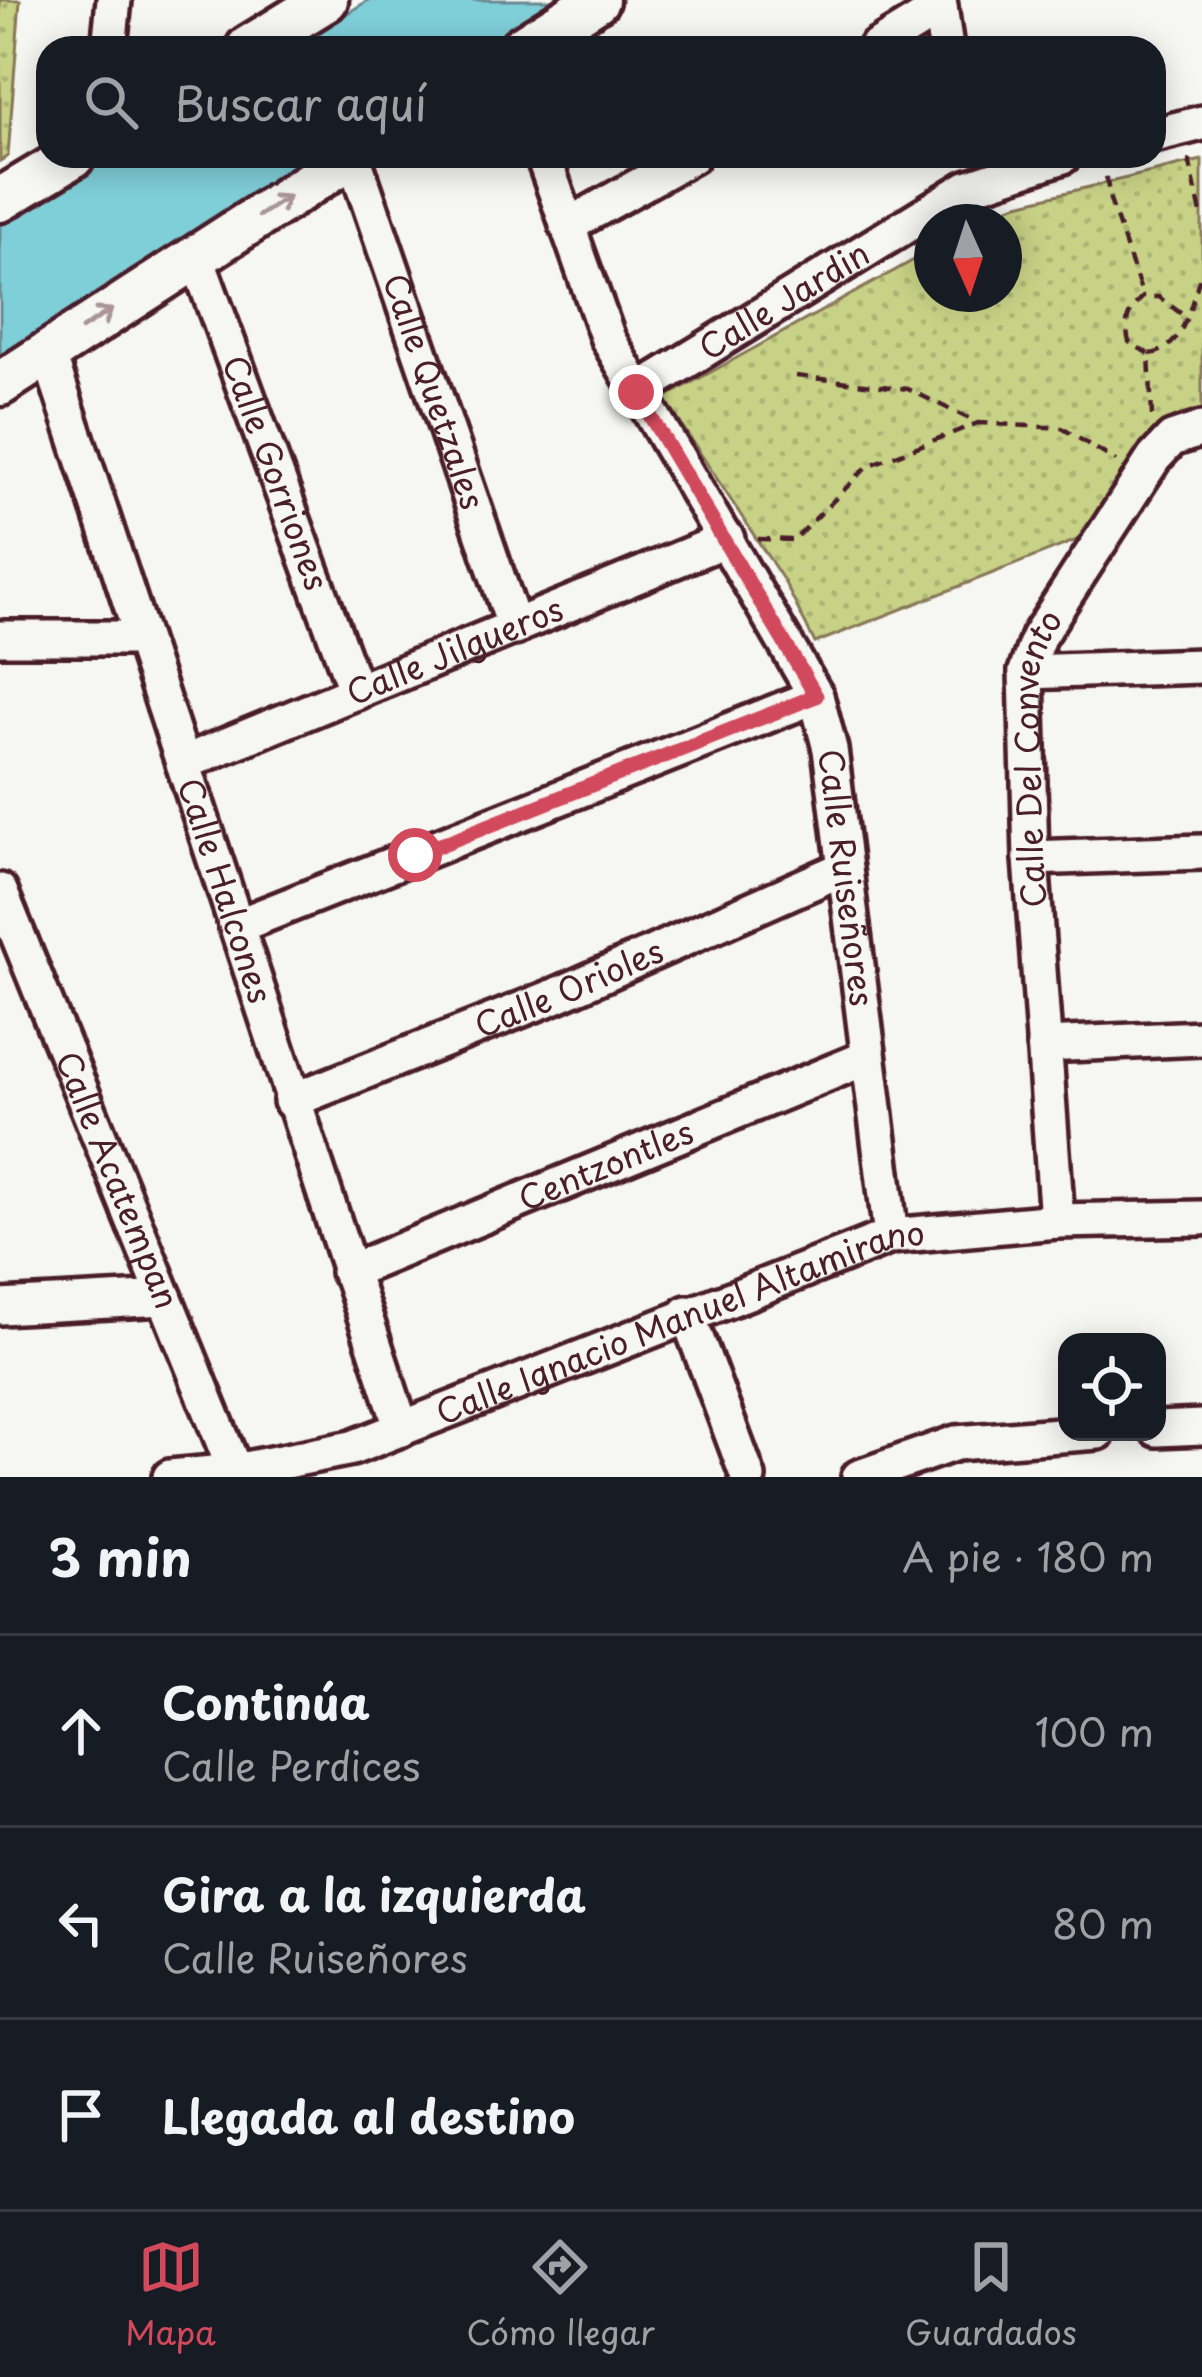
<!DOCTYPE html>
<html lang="es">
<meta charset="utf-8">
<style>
:root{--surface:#171b24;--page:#242831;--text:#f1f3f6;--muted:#9ea1a6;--line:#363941;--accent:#d1495b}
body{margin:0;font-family:"Playpen Sans",sans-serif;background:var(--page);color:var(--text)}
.controls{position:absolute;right:36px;bottom:36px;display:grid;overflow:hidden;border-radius:24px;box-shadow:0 6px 30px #0003}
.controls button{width:108px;height:108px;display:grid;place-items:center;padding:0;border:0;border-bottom:3px solid var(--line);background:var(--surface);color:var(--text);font:60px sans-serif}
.compass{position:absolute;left:914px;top:204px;width:108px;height:108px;border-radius:50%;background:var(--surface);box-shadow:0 6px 30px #0003;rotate:177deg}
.stop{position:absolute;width:36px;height:36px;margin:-27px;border:9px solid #d1495b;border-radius:50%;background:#fff}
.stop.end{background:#d1495b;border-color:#fff;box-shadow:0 3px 12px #0008}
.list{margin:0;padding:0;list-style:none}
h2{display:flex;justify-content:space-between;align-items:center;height:156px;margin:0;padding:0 48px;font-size:51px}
h2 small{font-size:39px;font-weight:400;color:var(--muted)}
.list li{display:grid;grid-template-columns:78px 1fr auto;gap:36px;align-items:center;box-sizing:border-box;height:192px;padding:0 48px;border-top:3px solid var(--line)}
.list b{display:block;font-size:45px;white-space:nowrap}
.list p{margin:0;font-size:39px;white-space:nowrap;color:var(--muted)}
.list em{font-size:39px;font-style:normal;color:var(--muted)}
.icon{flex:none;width:66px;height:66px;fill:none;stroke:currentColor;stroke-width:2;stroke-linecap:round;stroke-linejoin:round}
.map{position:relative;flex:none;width:1202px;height:1477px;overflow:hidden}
.search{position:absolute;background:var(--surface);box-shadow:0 6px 30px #0003;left:36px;right:36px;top:36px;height:132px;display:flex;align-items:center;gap:30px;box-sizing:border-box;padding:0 42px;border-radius:36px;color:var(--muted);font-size:45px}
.sheet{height:732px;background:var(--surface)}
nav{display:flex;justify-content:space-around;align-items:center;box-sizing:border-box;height:168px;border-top:3px solid var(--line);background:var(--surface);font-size:33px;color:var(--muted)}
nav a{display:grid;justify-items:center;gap:6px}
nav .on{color:var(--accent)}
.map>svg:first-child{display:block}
.park{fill:url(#park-dots);stroke:#887858;stroke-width:3}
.water{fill:#7fcfd9;stroke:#6a8993;stroke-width:3}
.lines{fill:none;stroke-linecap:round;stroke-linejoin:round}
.minor-casing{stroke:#4a1f2b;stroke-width:42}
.tertiary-casing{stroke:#4a1f2b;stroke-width:51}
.path{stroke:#4a1f2b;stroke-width:4.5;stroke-dasharray:12 9;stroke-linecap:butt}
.minor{stroke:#f6f6f2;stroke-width:33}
.tertiary{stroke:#f6f6f2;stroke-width:42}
.oneway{stroke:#a99598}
.route{stroke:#d1495b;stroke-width:15}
.labels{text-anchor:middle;stroke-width:9;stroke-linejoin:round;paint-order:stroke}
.street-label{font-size:33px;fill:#4a1f2b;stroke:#f6f6f2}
</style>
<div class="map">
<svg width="1202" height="1477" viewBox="0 0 1202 1477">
<defs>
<pattern id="park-dots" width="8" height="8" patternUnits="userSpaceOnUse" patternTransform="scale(3)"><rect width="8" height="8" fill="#c7d286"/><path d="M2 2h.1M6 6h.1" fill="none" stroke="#acb474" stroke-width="1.8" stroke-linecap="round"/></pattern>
</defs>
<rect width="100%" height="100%" fill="#f6f6f2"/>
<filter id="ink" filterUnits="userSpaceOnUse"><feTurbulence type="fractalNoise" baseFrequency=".00833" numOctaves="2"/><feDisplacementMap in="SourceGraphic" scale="24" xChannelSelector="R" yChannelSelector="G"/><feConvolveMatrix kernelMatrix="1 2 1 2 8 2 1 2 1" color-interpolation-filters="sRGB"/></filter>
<g filter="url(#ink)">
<path class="park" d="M 0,0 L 20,0 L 8,156 L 0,161 Z
M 1202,160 L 1202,422 L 1164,424 L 1082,538 L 815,643 L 784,581 L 664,398 L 932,250 L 932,294 L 1004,294 L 1004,222 L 983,222 L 1014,205 Z"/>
<path class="water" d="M 369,0 L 599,0 L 521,48 L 290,48 Z
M 111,156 L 352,156 L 0,363 L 0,224 Z"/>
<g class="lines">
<defs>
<g id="minor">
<path d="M 939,0 L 946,48"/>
<path d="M 109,48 L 114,0"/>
<path d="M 875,48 L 940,8"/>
<path d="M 1154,135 L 1202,123"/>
<path id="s1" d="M 353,156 L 515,628"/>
<path id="s2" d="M 543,156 L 608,339 L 816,696 L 830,749 L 891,1236"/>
<path d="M 567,226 L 692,156"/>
<path id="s3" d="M 196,256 L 356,692"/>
<path id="s4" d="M 48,352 L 402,1429"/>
<path id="s5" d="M 636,392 L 967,188 L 1063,156"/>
<path d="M 0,638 L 139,638"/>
<path d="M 1026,672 L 1202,666"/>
<path id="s6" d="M 183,763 L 727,539"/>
<path d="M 1031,858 L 1202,852"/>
<path id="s7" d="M 0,891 L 235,1471"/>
<path d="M 237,926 L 816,696"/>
<path d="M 1044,1045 L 1202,1038"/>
<path id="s8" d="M 291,1101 L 555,996 L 842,869"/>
<path id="s9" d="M 1057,1221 L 1031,858 L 1026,672 L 1038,637 L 1154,458 L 1172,439 L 1202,429"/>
<path id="s10" d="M 348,1272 L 866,1058"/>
<path d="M 0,1307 L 165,1298"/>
<path d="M 687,1313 L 748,1477"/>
<path d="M 1157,1429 L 1202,1427"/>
<path id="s11" d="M 170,1477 L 235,1471 L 352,1448 L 891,1236 L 1057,1221 L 1202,1218"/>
<path d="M 859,1477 L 956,1443 L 1098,1432"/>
</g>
<path id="tertiary" d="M 248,48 L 326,0
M 521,48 L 597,0
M 0,200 L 73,156
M 0,384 L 352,156"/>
</defs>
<use href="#minor" class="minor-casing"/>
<use href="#tertiary" class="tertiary-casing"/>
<path class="path" d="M 1103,156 L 1110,200 L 1143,297
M 1189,159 L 1202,218
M 1149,354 L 1129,342 C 1124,321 1127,312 1143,297 L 1159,297 L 1183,315
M 796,376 L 908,389 L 978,423 L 1062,428 L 1116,461
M 1152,416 L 1149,354 C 1185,351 1190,302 1202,272
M 758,539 L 794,540 L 868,466 L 978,423"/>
<use href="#minor" class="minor"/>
<use href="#tertiary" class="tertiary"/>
</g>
<defs><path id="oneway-shaft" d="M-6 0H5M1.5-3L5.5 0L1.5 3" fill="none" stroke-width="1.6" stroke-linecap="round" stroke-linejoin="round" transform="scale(3)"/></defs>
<g class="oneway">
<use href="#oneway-shaft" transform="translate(274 206) rotate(-33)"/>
<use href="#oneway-shaft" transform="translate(97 319) rotate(-33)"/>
</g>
</g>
<g class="lines" filter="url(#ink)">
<path class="route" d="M 415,855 L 816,696 L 636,392"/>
</g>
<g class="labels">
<g class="street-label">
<text dy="12" stroke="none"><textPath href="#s5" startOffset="174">Calle Jardin</textPath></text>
<text dy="12" stroke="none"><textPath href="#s1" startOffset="249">Calle Quetzales</textPath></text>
<text dy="12" stroke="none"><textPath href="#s3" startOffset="231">Calle Gorriones</textPath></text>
<text dy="12" stroke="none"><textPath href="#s6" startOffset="294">Calle Jilgueros</textPath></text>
<text dy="12" stroke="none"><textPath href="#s9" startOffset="465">Calle Del Convento</textPath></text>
<text dy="12" stroke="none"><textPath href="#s2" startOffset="792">Calle Ruiseñores</textPath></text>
<text dy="12" stroke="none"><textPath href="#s4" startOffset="567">Calle Halcones</textPath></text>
<text dy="12" stroke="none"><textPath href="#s8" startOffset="300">Calle Orioles</textPath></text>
<text dy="12" stroke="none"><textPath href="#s10" startOffset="279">Centzontles</textPath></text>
<text dy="12" stroke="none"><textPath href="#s7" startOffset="312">Calle Acatempan</textPath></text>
<text dy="12" stroke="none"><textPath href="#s11" startOffset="537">Calle Ignacio Manuel Altamirano</textPath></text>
</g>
</g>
</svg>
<div class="controls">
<button><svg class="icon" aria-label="locate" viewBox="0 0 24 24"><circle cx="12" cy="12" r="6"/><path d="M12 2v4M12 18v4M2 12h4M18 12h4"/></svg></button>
</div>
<svg class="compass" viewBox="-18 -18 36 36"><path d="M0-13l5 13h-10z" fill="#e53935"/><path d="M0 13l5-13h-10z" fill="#9ea1a6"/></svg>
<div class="stop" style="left:415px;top:855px"></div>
<div class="stop end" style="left:636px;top:392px"></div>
<div class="search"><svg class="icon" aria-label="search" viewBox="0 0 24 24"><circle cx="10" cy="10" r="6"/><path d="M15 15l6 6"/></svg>Buscar aquí</div>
</div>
<section class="sheet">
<h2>3 min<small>A pie · 180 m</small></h2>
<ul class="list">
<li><svg class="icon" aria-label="ahead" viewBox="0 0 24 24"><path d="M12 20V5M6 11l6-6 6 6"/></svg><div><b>Continúa</b><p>Calle Perdices</p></div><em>100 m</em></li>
<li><svg class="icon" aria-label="left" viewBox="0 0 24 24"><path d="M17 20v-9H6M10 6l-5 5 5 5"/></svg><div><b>Gira a la izquierda</b><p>Calle Ruiseñores</p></div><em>80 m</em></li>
<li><svg class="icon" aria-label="arrive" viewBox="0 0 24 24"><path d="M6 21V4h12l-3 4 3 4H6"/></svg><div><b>Llegada al destino</b></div></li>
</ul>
</section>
<nav>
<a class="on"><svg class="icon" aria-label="map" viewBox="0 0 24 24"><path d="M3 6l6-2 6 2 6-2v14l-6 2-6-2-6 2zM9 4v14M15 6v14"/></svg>Mapa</a>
<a><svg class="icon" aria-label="directions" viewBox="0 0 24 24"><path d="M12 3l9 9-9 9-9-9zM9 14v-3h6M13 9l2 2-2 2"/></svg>Cómo llegar</a>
<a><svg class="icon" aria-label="saved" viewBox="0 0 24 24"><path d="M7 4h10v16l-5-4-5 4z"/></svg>Guardados</a>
</nav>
